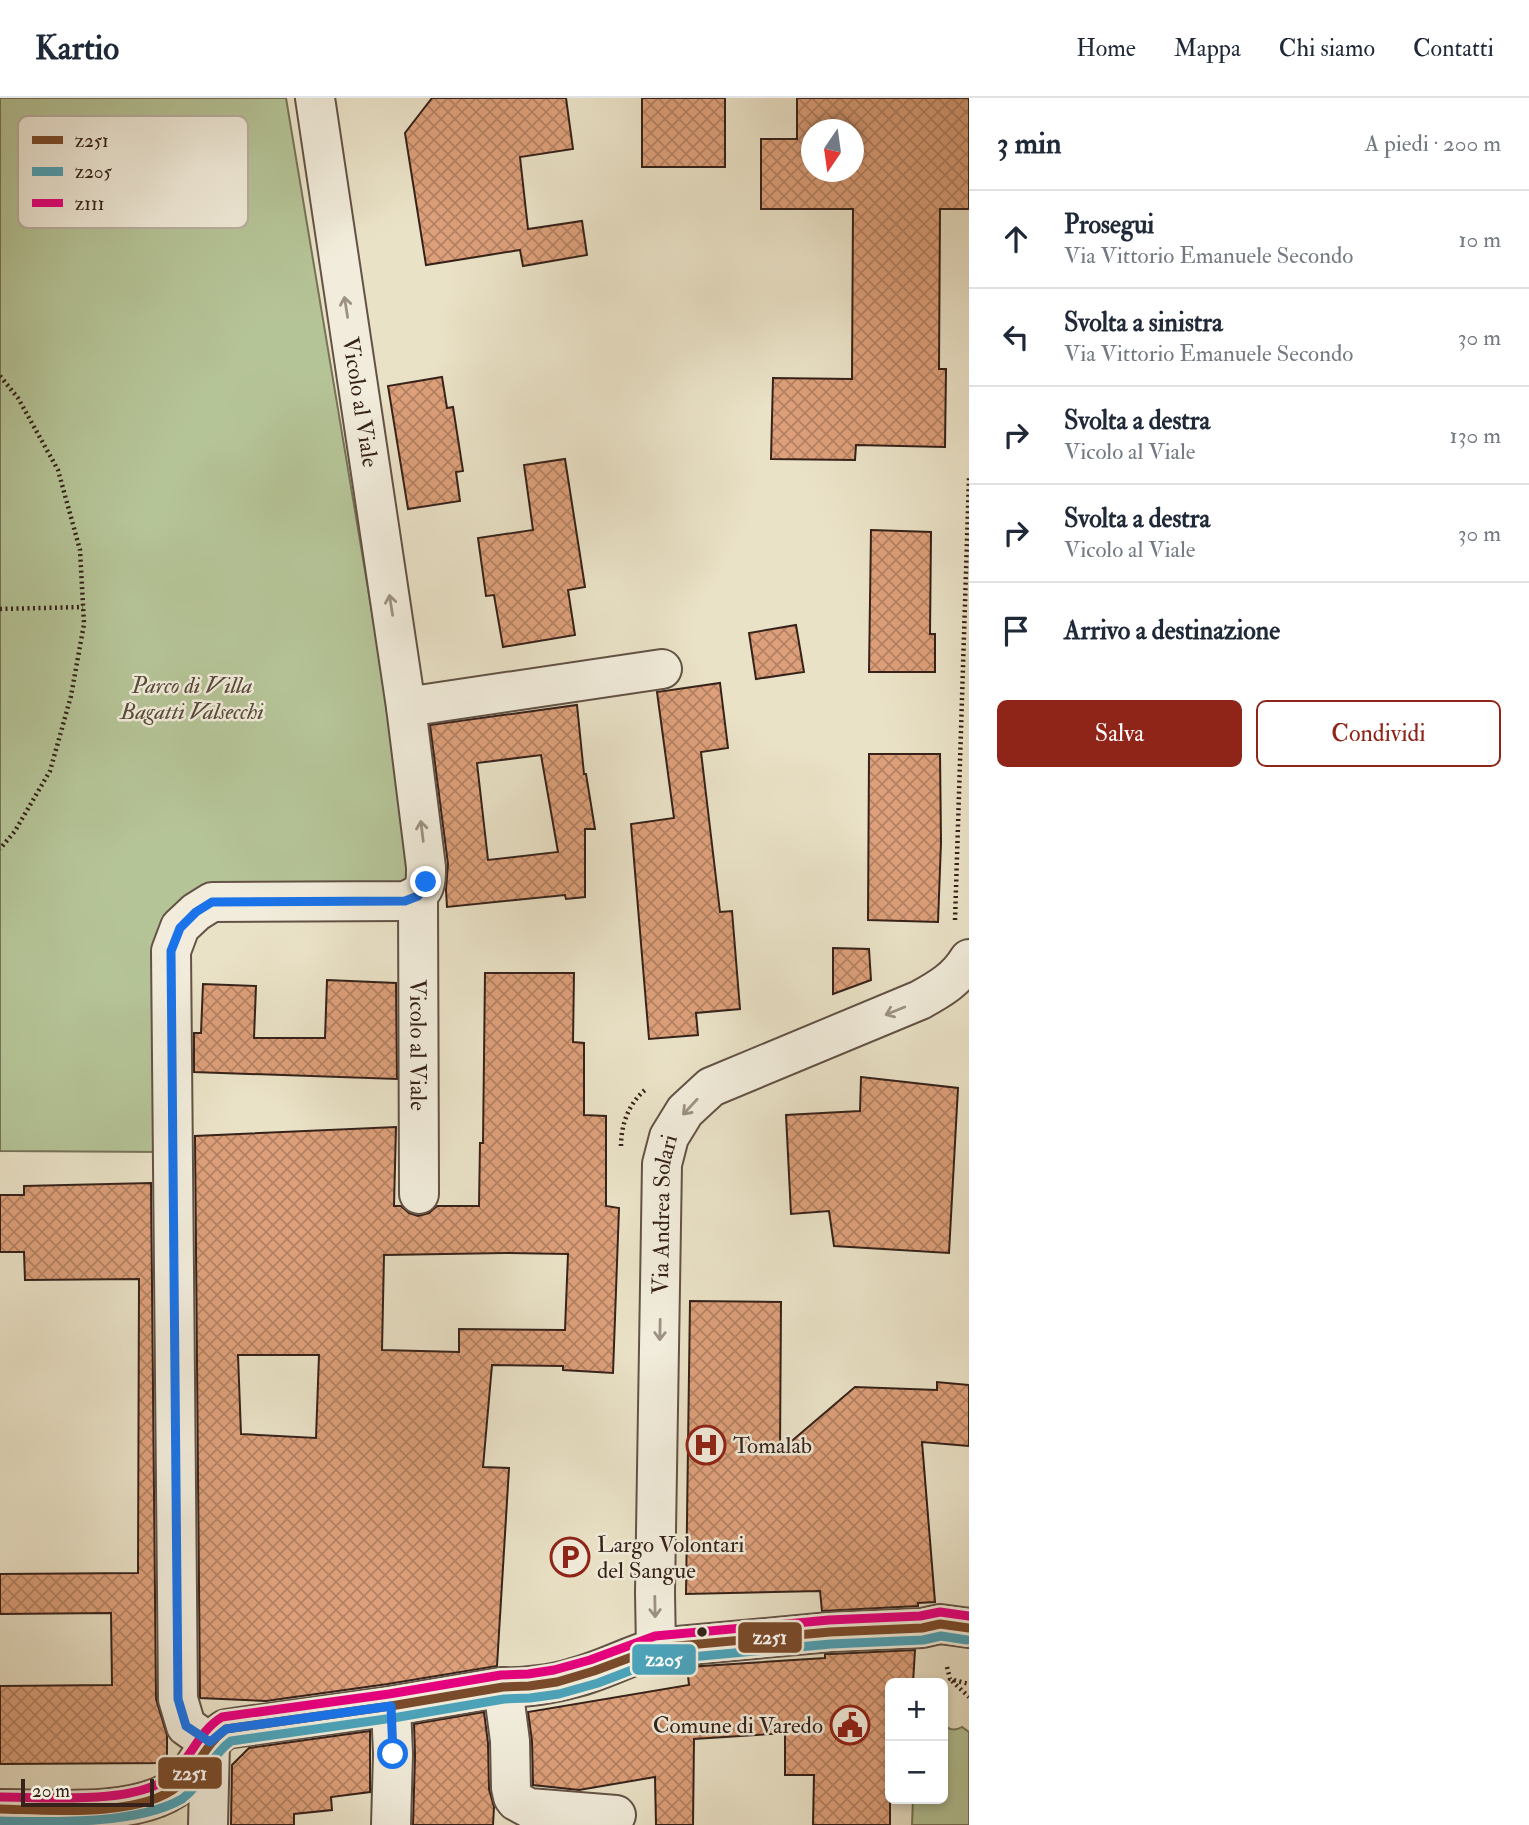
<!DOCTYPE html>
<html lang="it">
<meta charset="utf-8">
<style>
:root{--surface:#fff;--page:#f2f2f3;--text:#1f2937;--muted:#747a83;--line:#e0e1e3;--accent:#8f2418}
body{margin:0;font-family:"IM FELL Double Pica",serif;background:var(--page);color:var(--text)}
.controls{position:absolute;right:21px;bottom:21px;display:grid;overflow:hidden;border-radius:10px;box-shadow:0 4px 10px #0003}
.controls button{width:63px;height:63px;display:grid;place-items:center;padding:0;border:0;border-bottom:2px solid var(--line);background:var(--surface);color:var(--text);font:35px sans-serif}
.compass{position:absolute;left:801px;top:21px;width:63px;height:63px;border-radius:50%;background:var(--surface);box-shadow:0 4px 10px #0003;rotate:193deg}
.scale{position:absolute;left:21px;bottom:18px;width:133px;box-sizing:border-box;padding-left:7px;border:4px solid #36221a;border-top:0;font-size:19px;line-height:24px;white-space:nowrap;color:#36221a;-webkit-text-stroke:5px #f1ecdb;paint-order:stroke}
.stop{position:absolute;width:21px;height:21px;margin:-16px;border:5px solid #1a73e8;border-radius:50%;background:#fff}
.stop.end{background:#1a73e8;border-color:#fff;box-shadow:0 2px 7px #0008}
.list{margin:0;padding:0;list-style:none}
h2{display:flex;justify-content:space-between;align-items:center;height:91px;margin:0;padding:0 28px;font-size:30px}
h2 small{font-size:23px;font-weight:400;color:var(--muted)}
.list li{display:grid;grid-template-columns:46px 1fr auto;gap:21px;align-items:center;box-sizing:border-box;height:98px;padding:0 28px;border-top:2px solid var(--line)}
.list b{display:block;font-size:26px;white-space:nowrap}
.list p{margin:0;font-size:23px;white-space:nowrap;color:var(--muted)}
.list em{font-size:23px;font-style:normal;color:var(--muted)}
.actions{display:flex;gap:14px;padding:21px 28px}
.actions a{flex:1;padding:16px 0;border:2px solid var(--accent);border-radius:10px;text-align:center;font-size:24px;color:var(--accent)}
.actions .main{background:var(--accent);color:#fff}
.icon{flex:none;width:38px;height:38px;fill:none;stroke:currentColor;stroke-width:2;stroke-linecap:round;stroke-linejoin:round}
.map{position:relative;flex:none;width:969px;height:1727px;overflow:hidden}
header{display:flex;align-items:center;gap:42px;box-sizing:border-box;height:98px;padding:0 35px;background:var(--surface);border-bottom:2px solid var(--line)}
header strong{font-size:33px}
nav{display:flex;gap:38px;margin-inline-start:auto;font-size:24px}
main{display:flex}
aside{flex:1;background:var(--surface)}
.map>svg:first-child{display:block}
.park{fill:#b5c497;stroke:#767358;stroke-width:2}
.building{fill:url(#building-cross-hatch);stroke:#36221a;stroke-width:2;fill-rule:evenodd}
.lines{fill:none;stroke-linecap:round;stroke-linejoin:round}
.minor-casing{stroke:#635245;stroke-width:42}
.path{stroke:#36221a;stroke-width:4.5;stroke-dasharray:2 3.5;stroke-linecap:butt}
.minor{stroke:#f1ecdb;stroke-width:38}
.bus-1-casing{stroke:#f1ecdb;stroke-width:14}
.bus-2-casing{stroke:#f1ecdb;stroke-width:14}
.bus-3-casing{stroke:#f1ecdb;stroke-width:14}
.bus-1{stroke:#7a4b2a;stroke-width:9}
.bus-2{stroke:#4ca2b8;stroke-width:9}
.bus-3{stroke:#e5007d;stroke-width:9}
.oneway{stroke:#9d9184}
.route{stroke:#1a73e8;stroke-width:9}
.bus-dot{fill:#36221a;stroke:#f1ecdb;stroke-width:2.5}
.labels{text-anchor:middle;stroke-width:5;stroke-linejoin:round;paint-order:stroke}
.street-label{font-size:23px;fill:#36221a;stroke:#f1ecdb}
.park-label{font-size:23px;font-style:italic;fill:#564a39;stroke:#f1ecdb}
.poi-label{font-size:23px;fill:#36221a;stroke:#f1ecdb;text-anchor:start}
.key{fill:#f1ecdb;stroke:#b9afa1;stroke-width:2}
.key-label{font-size:19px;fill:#36221a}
.line-badge{stroke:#f1ecdb;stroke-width:2.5}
.badge-label{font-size:19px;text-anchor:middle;font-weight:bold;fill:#fff}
</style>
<header>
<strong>Kartio</strong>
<nav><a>Home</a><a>Mappa</a><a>Chi siamo</a><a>Contatti</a></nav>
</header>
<main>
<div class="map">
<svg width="969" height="1727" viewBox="0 0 969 1727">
<defs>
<pattern id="building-cross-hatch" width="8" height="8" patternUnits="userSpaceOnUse" patternTransform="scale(1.75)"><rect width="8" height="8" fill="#dda07a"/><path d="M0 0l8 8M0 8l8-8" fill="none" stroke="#b48263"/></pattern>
</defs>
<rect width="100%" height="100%" fill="#eae2c7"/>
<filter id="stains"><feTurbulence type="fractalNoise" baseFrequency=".00286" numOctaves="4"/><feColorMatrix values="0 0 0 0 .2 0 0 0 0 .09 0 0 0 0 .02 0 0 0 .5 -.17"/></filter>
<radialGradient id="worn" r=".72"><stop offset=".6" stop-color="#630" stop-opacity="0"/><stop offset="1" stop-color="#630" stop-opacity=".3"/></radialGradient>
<path class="park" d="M 0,0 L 286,0 L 415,772 L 399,787 L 193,798 L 163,1054 L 0,1053 Z
M 943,1625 C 948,1632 955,1633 962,1629 L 969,1634 L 969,1727 L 912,1727 L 913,1701 L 943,1701 Z"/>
<path class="building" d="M 432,0 L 566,0 L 573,51 L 520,59 L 528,131 L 582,123 L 587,157 L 523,168 L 520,152 L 426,167 L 405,35 Z
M 642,0 L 725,0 L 725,69 L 642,69 Z
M 797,0 L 969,0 L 969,111 L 940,111 L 939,271 L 946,271 L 945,349 L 856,347 L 855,362 L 771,361 L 773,280 L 852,281 L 853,111 L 761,111 L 761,41 L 797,41 ZM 811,32 L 853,32 L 853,74 L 811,74 Z
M 442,279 L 447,310 L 453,309 L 463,373 L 456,374 L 460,403 L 408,411 L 388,288 Z
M 565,361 L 585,489 L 568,492 L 575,537 L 503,549 L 494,497 L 486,498 L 478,440 L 533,432 L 524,367 Z
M 871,432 L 931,434 L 930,536 L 935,536 L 935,574 L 869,574 Z
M 796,527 L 804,574 L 756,581 L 749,535 Z
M 720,585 L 728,650 L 701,654 L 720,814 L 732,813 L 740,911 L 696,915 L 698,937 L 649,941 L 631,726 L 674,720 L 657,594 Z
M 577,607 L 584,676 L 586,676 L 595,731 L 585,731 L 585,799 L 566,801 L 565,797 L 447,809 L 446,792 L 448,766 L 430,627 ZM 541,657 L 558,754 L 488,762 L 477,665 Z
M 869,656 L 940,656 L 941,744 L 938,824 L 868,822 Z
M 833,850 L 869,851 L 871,882 L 833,896 Z
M 485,875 L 574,875 L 573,944 L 584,945 L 584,1017 L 606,1018 L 606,1108 L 619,1110 L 613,1275 L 563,1272 L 563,1268 L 492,1267 L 483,1369 L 509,1370 L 497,1568 L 388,1586 L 266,1603 L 200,1600 L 195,1038 L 396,1029 L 394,1108 L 401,1108 L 409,1115 L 418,1118 L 429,1115 L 437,1108 L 479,1108 L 480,1045 L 483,1045 ZM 506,1155 L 568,1156 L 565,1232 L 459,1231 L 459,1254 L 382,1252 L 384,1157 ZM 238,1257 L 319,1257 L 316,1340 L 241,1336 Z
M 327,882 L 396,885 L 397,981 L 194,974 L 194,935 L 201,935 L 203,886 L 256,888 L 254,940 L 325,940 Z
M 861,979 L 958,990 L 949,1155 L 834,1148 L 829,1113 L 791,1116 L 786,1017 L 860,1013 Z
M 151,1085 L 156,1601 L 167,1637 L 167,1665 L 0,1666 L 0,1588 L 112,1587 L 111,1515 L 0,1516 L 0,1476 L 138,1475 L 139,1181 L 25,1182 L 24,1154 L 0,1154 L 0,1097 L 24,1097 L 24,1088 Z
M 690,1203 L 781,1204 L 780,1353 L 855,1289 L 937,1292 L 937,1284 L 969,1287 L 969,1348 L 922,1344 L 935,1504 L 918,1505 L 918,1508 L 822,1513 L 820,1493 L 686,1496 Z
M 915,1552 L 913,1585 L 890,1585 L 890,1727 L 813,1727 L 814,1677 L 785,1677 L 785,1635 L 694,1641 L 693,1727 L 656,1727 L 655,1679 L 579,1692 L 533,1687 L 532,1643 L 528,1614 L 689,1587 L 687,1569 L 825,1560 L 825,1556 L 831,1556 Z
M 484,1614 L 488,1645 L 489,1691 L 494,1709 L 493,1727 L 413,1727 L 415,1657 L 414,1626 Z
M 370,1633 L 370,1694 L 331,1699 L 332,1712 L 294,1716 L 294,1727 L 231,1727 L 232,1667 L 249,1650 Z"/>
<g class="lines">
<defs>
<g id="minor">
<path d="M 406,609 L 662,571"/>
<path id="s1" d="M 418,798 L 419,1096"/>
<path id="s2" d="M 656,1550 L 655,1495 L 662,1066 L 669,1039 L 685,1013 L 711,989 L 920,902 C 940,891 957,881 969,861"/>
<path d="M 503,1589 L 510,1643 L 511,1690 L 513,1699 L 516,1703 L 529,1710 L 616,1717"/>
<path d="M 391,1608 L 393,1656 L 391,1727"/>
<path d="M 0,1711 C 49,1711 133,1719 174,1691 C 196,1676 202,1645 226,1631 L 391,1608 L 503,1589 C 524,1590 553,1586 573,1580 C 602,1573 628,1558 656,1550 L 830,1534 L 922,1530 L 940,1526 L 969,1530"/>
<path d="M 208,1727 L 210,1645 L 186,1628 L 178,1601 L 171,853 L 180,829 L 196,814 L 212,804 L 405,803 C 425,795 426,789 426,769 L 406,609 L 315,0"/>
</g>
</defs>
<use href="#minor" class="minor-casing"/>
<path class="path" d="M 0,278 L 18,300 L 58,372 L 80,452 L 84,526 L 71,598 L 50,673 L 15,733 L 0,751
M 0,511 L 83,509
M 955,822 L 969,379
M 621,1048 C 621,1026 629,1005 646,991
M 947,1569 L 950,1581 L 969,1586
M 952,1583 L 969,1599"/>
<use href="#minor" class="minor"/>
<defs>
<path id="bus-1" d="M 0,1711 C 49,1712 139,1720 178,1688 C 197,1672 205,1646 226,1631 L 391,1608 L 503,1589 L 529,1588 L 557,1584 L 594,1573 L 656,1550 L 830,1534 L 922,1530 L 940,1526 L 969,1530"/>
<path id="bus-2" d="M 0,1723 C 53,1724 136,1727 182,1701 C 203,1686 210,1658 231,1643 L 393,1620 L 504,1601 L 530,1600 L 559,1596 L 598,1585 L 658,1562 L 831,1546 L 923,1542 L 941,1538 L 967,1542"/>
<path id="bus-3" d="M 0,1699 C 44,1699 140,1708 173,1676 C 192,1658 199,1633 222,1619 L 389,1596 L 501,1577 L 528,1576 L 554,1572 L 590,1562 L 655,1538 L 829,1522 L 920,1518 L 940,1514 L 969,1518"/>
</defs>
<use href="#bus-1" class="bus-1-casing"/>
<use href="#bus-2" class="bus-2-casing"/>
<use href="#bus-3" class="bus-3-casing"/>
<use href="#bus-1" class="bus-1"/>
<use href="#bus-2" class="bus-2"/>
<use href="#bus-3" class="bus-3"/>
</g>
<defs><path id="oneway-shaft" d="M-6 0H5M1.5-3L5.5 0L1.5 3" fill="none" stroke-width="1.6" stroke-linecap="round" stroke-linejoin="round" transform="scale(1.75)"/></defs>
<g class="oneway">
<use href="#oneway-shaft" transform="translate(346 209) rotate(-99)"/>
<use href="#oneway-shaft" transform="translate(391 507) rotate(-99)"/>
<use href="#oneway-shaft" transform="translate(422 733) rotate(-97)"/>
<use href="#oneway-shaft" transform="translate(895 913) rotate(158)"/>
<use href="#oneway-shaft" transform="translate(690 1009) rotate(133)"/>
<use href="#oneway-shaft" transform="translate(660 1232) rotate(91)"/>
<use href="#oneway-shaft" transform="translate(655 1509) rotate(89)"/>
</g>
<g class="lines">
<path class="route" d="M 393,1656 L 391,1608 L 226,1631 L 210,1644 L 186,1628 L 178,1601 L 171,853 L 180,830 L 196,814 L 212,804 L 405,803 L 418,798 L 426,784"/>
</g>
<defs>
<symbol id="hospital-ring" viewBox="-11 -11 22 22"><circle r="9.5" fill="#f1ecdb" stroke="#8f2418" stroke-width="1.5"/><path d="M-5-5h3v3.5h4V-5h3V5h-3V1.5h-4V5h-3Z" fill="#8f2418"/></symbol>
<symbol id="parking-ring" viewBox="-11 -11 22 22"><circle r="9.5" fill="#f1ecdb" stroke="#8f2418" stroke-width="1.5"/><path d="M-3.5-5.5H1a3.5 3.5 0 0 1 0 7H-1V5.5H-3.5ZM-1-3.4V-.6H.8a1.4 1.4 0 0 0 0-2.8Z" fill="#8f2418"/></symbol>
<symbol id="civic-ring" viewBox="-11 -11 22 22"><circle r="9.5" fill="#f1ecdb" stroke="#8f2418" stroke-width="1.5"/><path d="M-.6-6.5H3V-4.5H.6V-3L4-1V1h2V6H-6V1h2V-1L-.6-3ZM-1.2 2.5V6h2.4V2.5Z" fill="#8f2418"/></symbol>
</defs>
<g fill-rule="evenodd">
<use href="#hospital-ring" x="684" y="1325" width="44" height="44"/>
<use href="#parking-ring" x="548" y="1437" width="44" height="44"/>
<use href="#civic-ring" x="828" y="1605" width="44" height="44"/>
</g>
<circle class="bus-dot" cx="702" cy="1534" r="6"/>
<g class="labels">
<g class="street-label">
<text transform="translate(361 304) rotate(81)" y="8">Vicolo al Viale</text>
<text dy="8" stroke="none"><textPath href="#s1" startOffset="149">Vicolo al Viale</textPath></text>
<text dy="8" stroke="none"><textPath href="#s2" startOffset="434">Via Andrea Solari</textPath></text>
</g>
<g class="park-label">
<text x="192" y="595">Parco di Villa<tspan x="192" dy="26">Bagatti Valsecchi</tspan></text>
</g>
<g class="poi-label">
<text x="733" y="1355">Tomalab</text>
<text x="597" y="1454">Largo Volontari<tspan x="597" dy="26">del Sangue</tspan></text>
<text x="823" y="1635" text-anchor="end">Comune di Varedo</text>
</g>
</g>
<rect x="18" y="18" width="230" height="112" rx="10" class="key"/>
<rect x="32" y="38" width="31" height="8" fill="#7a4b2a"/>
<rect x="32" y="69" width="31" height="9" fill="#4ca2b8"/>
<rect x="32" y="101" width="31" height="8" fill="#e5007d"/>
<g class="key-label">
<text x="75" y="49">z251</text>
<text x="75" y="80">z205</text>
<text x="75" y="112">z111</text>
</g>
<g class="line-badge">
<rect x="737" y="1523" width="66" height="33" rx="7" fill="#7a4b2a"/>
<rect x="631" y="1545" width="66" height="33" rx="7" fill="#4ca2b8"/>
<rect x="157" y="1658" width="66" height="34" rx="7" fill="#7a4b2a"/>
</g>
<g class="badge-label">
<text x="770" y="1546">z251</text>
<text x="664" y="1568">z205</text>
<text x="190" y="1682">z251</text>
</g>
<rect width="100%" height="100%" filter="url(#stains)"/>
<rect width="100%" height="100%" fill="url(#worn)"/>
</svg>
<div class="controls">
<button>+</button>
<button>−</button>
</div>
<svg class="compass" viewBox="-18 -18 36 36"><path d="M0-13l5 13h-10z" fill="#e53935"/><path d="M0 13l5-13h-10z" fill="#747a83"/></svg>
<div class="scale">20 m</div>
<div class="stop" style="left:393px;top:1656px"></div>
<div class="stop end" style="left:426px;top:784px"></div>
</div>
<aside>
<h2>3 min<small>A piedi · 200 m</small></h2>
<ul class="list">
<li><svg class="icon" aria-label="ahead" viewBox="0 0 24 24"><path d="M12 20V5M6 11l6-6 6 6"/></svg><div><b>Prosegui</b><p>Via Vittorio Emanuele Secondo</p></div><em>10 m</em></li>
<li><svg class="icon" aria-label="left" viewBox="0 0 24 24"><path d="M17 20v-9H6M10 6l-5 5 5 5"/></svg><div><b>Svolta a sinistra</b><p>Via Vittorio Emanuele Secondo</p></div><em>30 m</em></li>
<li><svg class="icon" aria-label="right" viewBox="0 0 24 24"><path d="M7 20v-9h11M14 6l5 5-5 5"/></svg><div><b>Svolta a destra</b><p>Vicolo al Viale</p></div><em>130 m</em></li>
<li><svg class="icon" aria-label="right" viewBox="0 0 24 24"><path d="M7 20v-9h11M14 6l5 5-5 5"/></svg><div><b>Svolta a destra</b><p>Vicolo al Viale</p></div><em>30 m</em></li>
<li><svg class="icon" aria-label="arrive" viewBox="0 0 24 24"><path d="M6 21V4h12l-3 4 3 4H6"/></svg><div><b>Arrivo a destinazione</b></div></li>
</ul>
<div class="actions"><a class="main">Salva</a><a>Condividi</a></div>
</aside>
</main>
